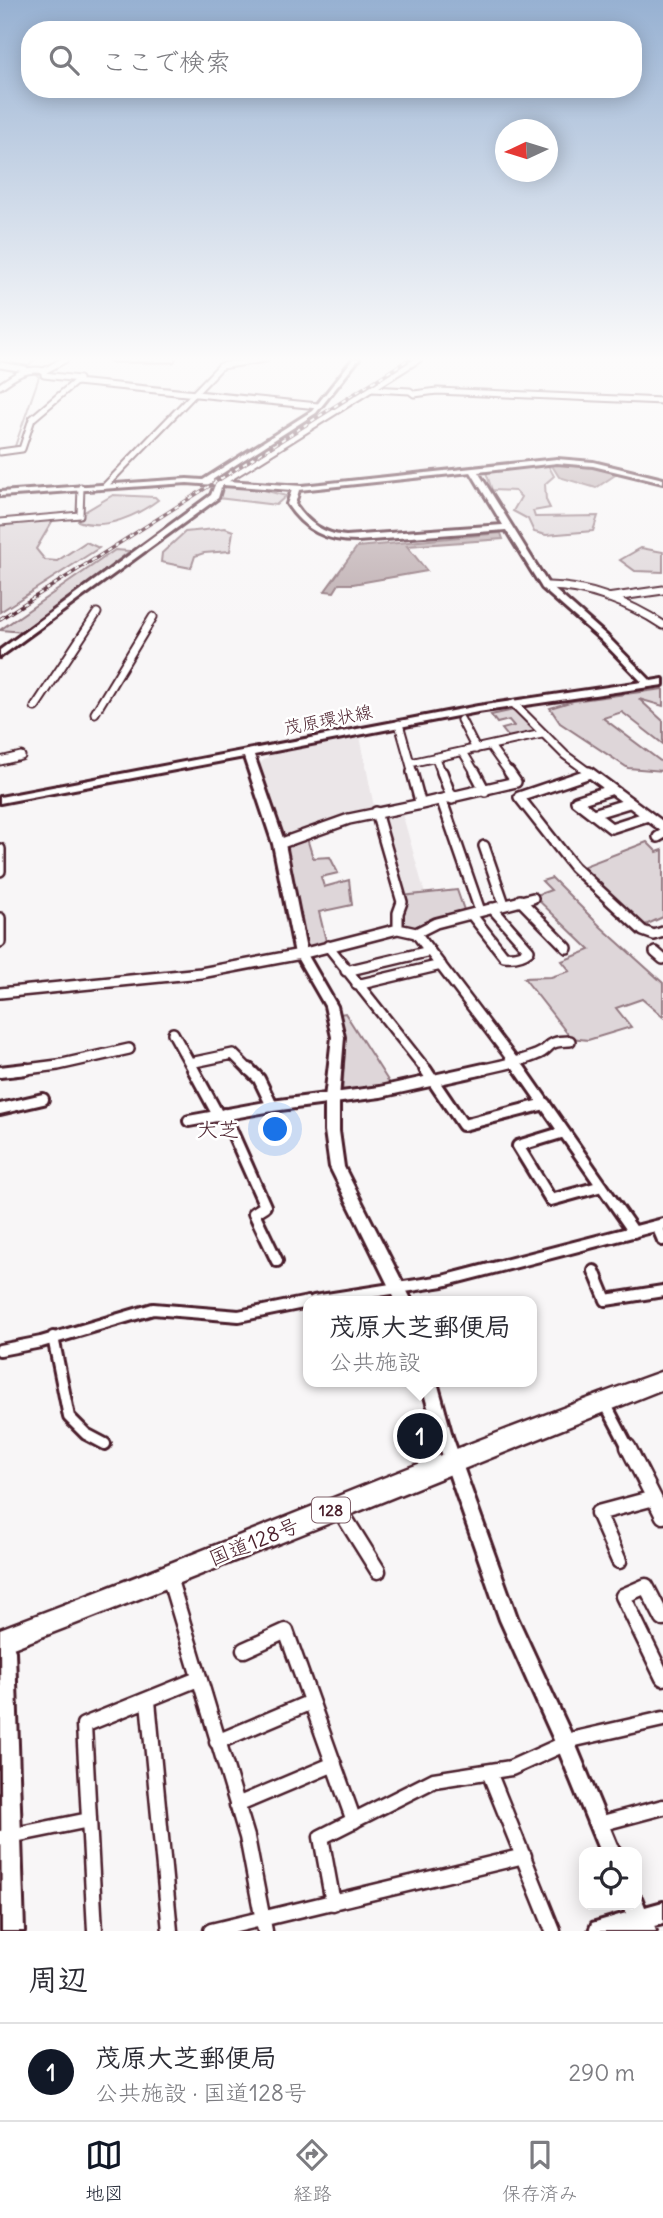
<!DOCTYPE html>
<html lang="ja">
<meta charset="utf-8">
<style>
:root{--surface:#fff;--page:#f2f2f3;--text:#2b2b33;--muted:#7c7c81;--line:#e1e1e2;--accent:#111827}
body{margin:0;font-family:Delius,"Klee One",sans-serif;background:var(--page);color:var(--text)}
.controls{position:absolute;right:21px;bottom:21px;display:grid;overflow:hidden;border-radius:14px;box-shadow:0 4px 18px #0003}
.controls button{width:63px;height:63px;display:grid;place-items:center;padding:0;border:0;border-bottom:2px solid var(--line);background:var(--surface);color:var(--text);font:35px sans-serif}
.compass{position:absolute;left:495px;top:119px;width:63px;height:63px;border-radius:50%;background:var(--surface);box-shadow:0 4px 18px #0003;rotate:266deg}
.you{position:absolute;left:276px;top:1130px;width:24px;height:24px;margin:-18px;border:5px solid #fff;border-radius:50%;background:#1a73e8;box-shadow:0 0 0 10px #1a73e833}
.badge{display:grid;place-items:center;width:46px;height:46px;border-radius:50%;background:var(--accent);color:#fff;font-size:23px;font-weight:700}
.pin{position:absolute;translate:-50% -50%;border:4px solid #fff;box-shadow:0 2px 7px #0006}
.popup{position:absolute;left:303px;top:1296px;width:234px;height:91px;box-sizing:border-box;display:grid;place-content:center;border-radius:14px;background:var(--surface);filter:drop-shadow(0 2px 5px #0005);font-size:23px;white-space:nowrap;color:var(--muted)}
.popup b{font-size:26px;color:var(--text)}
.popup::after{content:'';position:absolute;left:50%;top:100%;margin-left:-14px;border:14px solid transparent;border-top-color:var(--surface)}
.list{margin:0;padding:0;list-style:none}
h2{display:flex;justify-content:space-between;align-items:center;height:91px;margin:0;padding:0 28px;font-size:30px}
h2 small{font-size:23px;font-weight:400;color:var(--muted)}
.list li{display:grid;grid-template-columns:46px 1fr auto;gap:21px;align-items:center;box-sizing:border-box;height:98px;padding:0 28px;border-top:2px solid var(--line)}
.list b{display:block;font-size:26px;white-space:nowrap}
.list p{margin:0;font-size:23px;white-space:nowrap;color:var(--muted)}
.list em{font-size:23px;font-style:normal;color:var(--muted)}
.icon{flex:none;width:38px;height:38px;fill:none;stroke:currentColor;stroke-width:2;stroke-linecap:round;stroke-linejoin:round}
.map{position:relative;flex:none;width:663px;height:1931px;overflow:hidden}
.search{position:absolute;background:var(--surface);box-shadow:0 4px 18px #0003;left:21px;right:21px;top:21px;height:77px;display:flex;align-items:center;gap:18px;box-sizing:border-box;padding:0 24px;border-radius:28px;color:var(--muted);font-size:26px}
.sheet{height:189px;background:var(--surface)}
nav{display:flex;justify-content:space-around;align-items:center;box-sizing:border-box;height:98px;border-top:2px solid var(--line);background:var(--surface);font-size:19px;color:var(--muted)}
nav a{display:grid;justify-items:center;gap:4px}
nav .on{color:var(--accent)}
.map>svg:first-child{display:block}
.built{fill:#ebe6e8}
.green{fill:#ded6d9;stroke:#947a82;stroke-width:2}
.water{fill:#bdadb0;stroke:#8f747b;stroke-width:2}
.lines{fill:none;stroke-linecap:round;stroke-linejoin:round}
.stream{stroke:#8f747b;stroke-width:2}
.street-far4-casing{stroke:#4a1f2b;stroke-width:9}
.street-far3-casing{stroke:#4a1f2b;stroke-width:11}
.street-far2-casing{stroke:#4a1f2b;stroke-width:14}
.street-far1-casing{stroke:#4a1f2b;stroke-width:16}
.street-casing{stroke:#4a1f2b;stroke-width:19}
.secondary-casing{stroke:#4a1f2b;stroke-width:6}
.highway-casing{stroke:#4a1f2b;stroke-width:5}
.street-far4{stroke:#fff;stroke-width:5}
.street-far3{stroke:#fff;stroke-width:7}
.street-far2{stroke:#fff;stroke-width:9}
.street-far1{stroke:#fff;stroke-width:10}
.street{stroke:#fff;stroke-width:14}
.secondary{fill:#fff;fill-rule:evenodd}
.highway{fill:#fff;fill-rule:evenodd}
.rail-casing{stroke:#4a1f2b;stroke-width:3.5}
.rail{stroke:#fff;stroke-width:2;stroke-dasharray:4.5;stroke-linecap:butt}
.labels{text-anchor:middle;stroke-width:5;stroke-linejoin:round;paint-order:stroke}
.shield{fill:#fff;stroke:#80626b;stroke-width:2}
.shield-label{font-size:16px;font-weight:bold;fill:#4a1f2b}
.street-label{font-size:18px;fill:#4a1f2b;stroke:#fff}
.quarter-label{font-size:21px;fill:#4a1f2b;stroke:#fff}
.near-street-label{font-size:21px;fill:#4a1f2b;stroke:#fff}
</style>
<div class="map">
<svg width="663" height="1931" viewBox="0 0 663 1931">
<rect width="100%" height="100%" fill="#f8f6f7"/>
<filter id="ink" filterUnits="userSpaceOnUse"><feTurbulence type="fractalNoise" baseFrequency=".0143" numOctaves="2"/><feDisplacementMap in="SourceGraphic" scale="14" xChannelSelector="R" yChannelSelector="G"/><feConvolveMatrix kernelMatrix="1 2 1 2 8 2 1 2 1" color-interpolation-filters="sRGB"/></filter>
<g filter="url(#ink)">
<path class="built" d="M 360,736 L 375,812 L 284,840 L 259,764 L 271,754 Z
M 401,809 L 425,894 L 402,896 L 378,813 Z"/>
<path class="green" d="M 548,465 L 554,476 L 545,484 L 546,500 L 550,508 L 533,511 L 535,517 L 598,516 L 593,531 L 546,535 L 534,532 L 528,519 L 513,511 L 521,497 L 515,491 L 492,490 L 486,472 Z
M 222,485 L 260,487 L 260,489 L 286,496 L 276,505 L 218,498 L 217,491 Z
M 113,495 L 155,497 L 158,500 C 138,515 105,531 78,521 L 81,514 Z
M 53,520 L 36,549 L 45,560 L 57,561 L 86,542 L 99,548 L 0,612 L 0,524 Z
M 225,528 L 233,531 L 230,551 L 204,553 L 195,556 L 191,568 L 161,562 L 162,553 L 185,532 Z
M 641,548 L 663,552 L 663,572 L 635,571 L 620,560 Z
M 115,550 L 130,551 L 24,632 L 0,630 Z
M 663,689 L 663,706 L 639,699 L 663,721 L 663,744 L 622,712 L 603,718 L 663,763 L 663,771 L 628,768 L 560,723 L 550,708 L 573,701 Z
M 514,710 L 518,711 L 540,733 L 510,739 L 502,729 L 514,726 L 509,720 L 497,723 L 491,715 Z
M 306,835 L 313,858 L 330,857 L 338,873 L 321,877 L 324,887 L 349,880 L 352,905 L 319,912 L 327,945 L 307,950 L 300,925 L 285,843 Z
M 647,842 L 657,852 L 663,850 L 663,917 L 641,927 L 579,868 Z
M 552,878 L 601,927 L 663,983 L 663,1017 L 642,999 L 616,1008 L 631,1027 L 588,1040 L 571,1038 L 524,978 L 551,977 L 570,971 L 562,961 L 590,950 L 534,896 L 551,890 L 542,881 Z
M 457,890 L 465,913 L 414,931 L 402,928 L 400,916 L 402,896 Z
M 345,1013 L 392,1087 L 342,1095 L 345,1050 L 340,1014 Z"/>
<path class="water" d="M 551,464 L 595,466 L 618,473 L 596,488 L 559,477 Z
M 501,533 L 503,539 L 407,546 L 427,571 L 353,584 L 339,584 L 334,592 L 325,591 L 357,547 Z"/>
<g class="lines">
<path class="stream" d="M 14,449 L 39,377 L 27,367 L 36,359"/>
<defs>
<path id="street-far4" d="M 113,359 L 172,359
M 0,365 L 25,369
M 44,371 L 66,359
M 76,382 L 318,406
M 0,386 C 14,376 26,367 44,371 L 44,375 L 79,379
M 372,389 L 410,391 L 414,394 L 437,391 L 663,401
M 0,452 L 22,449 L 32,419 L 79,379
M 223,482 L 419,359
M 105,486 L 221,366 L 265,359
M 0,522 L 80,515 L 81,487"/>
<path id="street-far3" d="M 545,586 C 585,585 630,603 663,625
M 607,598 L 663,590
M 514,704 L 565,755 L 591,774
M 35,707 L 97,613
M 95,713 L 153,617
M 461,720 L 476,749
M 399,724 L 410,763
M 490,746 L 510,774
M 463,752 L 476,774
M 436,758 L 442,774
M 0,761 L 21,756
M 413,774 L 410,763 L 542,734"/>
<path id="street-far2" d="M 442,772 L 452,799
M 475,772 L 485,791
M 589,772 L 663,827
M 587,774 L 519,797 L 574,867 L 643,931 L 654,935 L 663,932
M 610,790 L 576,801 L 611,828 L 648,816
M 442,801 L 480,911
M 417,805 L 516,782 L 509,772
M 376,812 L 402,902 L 398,913 L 398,929
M 593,814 L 629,803
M 658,837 L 663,834
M 279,844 L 349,819 L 417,805 L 420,802 L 412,772
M 484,846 L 504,904
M 0,849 L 0,871
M 520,900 L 567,948
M 471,914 L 504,956 C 513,957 522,956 529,950 L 492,908
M 0,918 L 0,942
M 416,933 L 436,923 L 533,898
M 328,946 L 427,1071
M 655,952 L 663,959
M 346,971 L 430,951
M 357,985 L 441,965
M 0,993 L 201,973 L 301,954 L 398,929 L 416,933 L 521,1071
M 173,1033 L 194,1071
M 190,1063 L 233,1054 L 250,1071
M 11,1071 L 58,1065 L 129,1049
M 476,1071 C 496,1066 517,1063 536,1055 C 553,1049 543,1041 570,1041"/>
<path id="street-far1" d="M 193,1069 L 218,1115
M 249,1069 L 259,1079 L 272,1106
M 425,1069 L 463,1125 L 545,1104
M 520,1069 L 634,1232
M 0,1072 L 26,1069
M 0,1109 L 43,1099
M 224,1114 L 265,1206 L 254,1213 L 277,1261
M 189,1121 L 272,1106 L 380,1092 L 484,1069
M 564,1132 L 518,1146 L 551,1200 L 602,1186
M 657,1226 L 663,1240
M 594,1271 L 606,1300 L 663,1291
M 314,1301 L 443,1281 L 663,1224
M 53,1337 L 69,1417 L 86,1434 L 105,1444
M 0,1350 L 41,1342 L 153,1309 L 239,1316 L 308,1302
M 605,1403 L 629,1449"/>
<path id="street" d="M 628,1447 L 663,1516
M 338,1507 L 378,1571
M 619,1561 L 598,1513 L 654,1498
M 169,1577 L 247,1837 L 265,1931
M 663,1619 L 646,1586 L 623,1596 L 663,1678
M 244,1650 L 286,1631 L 354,1821
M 148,1701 L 170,1931
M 217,1742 L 311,1702
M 489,1772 L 553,1931
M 237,1805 L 334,1764
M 599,1824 L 663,1807
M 0,1838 L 89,1820
M 333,1903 L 321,1837 L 434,1780 L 511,1768 L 575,1739 L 663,1719
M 95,1931 L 84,1725 L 198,1679
M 211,1931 L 524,1856"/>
<path id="secondary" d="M 353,359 L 359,359 L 316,413 L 212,480 L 302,486 L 557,459 L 593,462 L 663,479 L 663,483 L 593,466 L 557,463 L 478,472 L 548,584 L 607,636 L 651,681 L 663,679 L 663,685 L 478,712 L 254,755 L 285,844 L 307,954 L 337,1006 L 344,1037 L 339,1098 L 339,1131 L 344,1167 L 412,1301 L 396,1301 L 330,1167 L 325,1131 L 325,1098 L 332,1037 L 325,1006 L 295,954 L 273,844 L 244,757 L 0,803 L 0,797 L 478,706 L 642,682 L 601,640 L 542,588 L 506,530 L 357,541 C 326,541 304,530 287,504 L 292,490 L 223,485 L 221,488 L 218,498 L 0,657 L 0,650 L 211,495 L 215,485 L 187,483 L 0,496 L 0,492 L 187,479 L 203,480 L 312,411 ZM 471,472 L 503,525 L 346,536 C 323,534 308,523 295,504 L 299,490 Z
M 421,1382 L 437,1382 L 452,1436 L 517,1617 L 572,1736 L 620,1852 L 600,1852 L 558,1749 L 500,1620 L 436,1436 Z
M 0,1632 L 8,1634 L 15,1651 L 24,1931 L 2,1931 Z
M 637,1896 L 641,1897 L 645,1907 L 663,1902 L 663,1924 L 654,1926 L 656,1931 L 589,1931 L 592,1923 L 626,1913 L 622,1905 L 637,1905 Z"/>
<path id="highway" d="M 663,1371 L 663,1389 C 442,1477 222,1568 0,1653 L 0,1629 C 222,1546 440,1451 663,1371 Z"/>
</defs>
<use href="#street-far4" class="street-far4-casing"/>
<use href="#street-far3" class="street-far3-casing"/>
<use href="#street-far2" class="street-far2-casing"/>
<use href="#street-far1" class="street-far1-casing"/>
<use href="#street" class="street-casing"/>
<use href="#secondary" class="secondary-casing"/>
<use href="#highway" class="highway-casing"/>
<use href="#street-far4" class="street-far4"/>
<use href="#street-far3" class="street-far3"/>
<use href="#street-far2" class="street-far2"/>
<use href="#street-far1" class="street-far1"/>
<use href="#street" class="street"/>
<use href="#secondary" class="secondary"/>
<use href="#highway" class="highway"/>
<defs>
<path id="rail" d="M 0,619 L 409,359"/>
</defs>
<use href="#rail" class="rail-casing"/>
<use href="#rail" class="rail"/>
</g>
</g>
<linearGradient id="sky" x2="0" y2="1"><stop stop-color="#97b1d2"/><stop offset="0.57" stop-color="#fcfbfb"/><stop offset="1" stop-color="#fcfbfb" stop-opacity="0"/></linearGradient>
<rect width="663" height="630" fill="url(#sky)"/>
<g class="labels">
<rect class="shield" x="312" y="1497.5" width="38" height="25" rx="5"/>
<g class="shield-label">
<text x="331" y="1516">128</text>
</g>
<g class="street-label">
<text transform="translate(328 720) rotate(-11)" y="6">茂原環状線</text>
</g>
<g class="quarter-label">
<text x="218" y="1137">大芝</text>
</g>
<g class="near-street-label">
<text transform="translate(254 1542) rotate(-22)" y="7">国道128号</text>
</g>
</g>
</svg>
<div class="controls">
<button><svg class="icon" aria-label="locate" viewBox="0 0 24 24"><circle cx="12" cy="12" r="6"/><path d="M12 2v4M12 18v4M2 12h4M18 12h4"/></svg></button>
</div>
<svg class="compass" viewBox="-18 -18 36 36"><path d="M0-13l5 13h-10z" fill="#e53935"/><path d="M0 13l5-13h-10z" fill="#7c7c81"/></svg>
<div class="you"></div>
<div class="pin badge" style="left:420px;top:1436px">1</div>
<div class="popup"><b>茂原大芝郵便局</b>公共施設</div>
<div class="search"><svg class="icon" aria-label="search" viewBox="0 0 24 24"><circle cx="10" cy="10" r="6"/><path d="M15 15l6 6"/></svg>ここで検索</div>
</div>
<section class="sheet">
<h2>周辺<small></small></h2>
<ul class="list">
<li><span class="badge">1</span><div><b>茂原大芝郵便局</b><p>公共施設 · 国道128号</p></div><em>290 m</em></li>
</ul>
</section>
<nav>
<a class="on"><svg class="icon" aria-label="map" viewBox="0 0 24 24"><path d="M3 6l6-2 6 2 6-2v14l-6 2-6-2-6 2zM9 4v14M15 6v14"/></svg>地図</a>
<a><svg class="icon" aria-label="directions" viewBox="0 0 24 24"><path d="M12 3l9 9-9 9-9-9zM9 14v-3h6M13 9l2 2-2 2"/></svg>経路</a>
<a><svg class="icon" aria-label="saved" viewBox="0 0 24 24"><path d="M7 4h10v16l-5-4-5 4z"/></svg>保存済み</a>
</nav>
